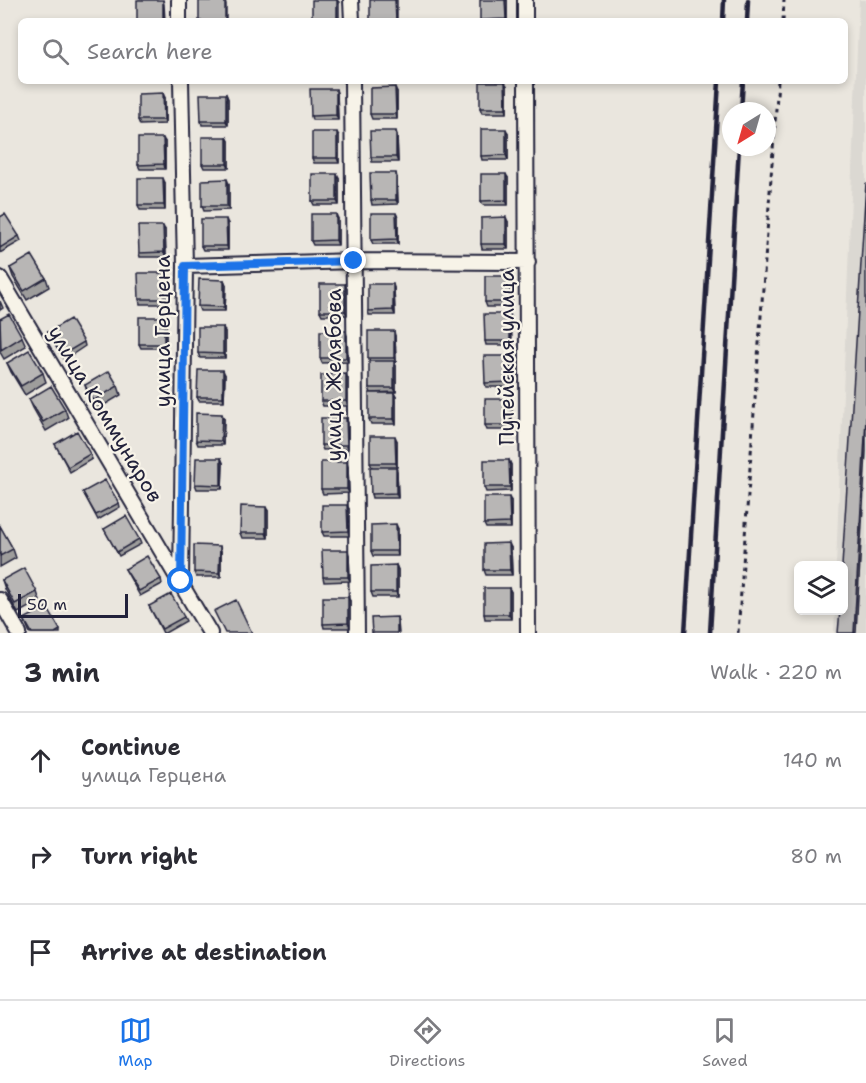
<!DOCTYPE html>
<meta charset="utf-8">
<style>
:root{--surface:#fff;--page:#f2f2f3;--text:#2b2b33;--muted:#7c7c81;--line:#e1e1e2;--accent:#1a73e8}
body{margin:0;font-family:"Shantell Sans",sans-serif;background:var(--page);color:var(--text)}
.controls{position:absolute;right:18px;bottom:18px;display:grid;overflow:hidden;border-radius:9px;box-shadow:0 3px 9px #0003}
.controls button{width:54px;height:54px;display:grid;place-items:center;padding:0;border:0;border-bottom:2px solid var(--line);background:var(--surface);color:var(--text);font:30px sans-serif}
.compass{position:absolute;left:722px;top:102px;width:54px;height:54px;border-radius:50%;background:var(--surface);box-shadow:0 3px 9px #0003;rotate:217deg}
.scale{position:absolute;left:18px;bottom:15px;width:110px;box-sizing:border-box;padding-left:6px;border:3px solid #22223b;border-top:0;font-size:16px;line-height:21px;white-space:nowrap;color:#22223b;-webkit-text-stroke:4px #f7f3e8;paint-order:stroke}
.stop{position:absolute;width:18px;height:18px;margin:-14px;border:4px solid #1a73e8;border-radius:50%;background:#fff}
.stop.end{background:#1a73e8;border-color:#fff;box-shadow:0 2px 6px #0008}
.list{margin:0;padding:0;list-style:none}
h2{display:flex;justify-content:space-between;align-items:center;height:78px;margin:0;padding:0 24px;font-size:26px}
h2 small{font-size:20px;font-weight:400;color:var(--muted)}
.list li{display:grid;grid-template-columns:39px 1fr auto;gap:18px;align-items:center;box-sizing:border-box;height:96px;padding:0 24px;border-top:2px solid var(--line)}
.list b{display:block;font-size:22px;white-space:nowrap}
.list p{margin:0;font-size:20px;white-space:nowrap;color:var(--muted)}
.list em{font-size:20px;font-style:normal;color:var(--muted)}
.icon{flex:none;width:33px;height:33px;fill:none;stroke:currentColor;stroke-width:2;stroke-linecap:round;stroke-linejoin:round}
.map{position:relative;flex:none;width:866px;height:633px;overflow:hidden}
.search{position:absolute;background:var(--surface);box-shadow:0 3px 9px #0003;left:18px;right:18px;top:18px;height:66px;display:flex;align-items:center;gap:15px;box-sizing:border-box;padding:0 21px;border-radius:9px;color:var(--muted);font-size:22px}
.sheet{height:366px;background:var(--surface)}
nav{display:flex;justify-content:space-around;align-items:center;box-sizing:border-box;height:84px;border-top:2px solid var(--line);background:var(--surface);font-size:16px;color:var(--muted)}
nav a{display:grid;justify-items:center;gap:3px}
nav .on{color:var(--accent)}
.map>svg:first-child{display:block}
.built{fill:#dbd8d2}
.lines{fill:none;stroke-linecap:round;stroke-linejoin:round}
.street-casing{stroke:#22223b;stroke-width:18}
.path{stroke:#22223b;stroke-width:3;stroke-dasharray:4.5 4.5;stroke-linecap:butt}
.street{stroke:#f7f3e8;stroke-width:14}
.rail{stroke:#22223b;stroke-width:4.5}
.wall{fill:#9e9d9c;stroke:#22223b;stroke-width:1.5}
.shaded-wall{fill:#817f7f;stroke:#22223b;stroke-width:1.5}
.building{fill:#b8b6b5;stroke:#22223b;stroke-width:1.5}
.route{stroke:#1a73e8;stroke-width:8}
.labels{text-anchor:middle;stroke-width:4.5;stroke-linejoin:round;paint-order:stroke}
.street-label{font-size:21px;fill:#22223b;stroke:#f7f3e8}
</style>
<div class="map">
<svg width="866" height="633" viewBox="0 0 866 633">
<rect width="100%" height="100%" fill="#eae6de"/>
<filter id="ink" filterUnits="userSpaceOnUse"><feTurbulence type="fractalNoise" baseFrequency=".0167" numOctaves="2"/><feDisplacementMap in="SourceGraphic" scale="12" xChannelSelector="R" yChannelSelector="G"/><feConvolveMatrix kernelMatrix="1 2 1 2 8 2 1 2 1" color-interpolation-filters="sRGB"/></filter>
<g filter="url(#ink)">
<path class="built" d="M 859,0 L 866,0 L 866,633 L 834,633 L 835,611 L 844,610 L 844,566 L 836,565 Z"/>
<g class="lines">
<defs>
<path id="street" d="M 179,0 L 179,21
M 351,0 L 352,21
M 525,0 L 525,21
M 181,81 L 185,266 L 181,581
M 352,81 L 357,633
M 526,81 L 528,633
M 185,266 L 354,261 L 528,262
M 0,278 L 210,633
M 0,600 L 19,633"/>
</defs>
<use href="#street" class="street-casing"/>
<path class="path" d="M 783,21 L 784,0
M 738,633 L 778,81"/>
<use href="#street" class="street"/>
<path class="rail" d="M 723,21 L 724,0
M 747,21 L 748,0
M 741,111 L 743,81
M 685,633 L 719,81
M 710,633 L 739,147"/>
</g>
<path class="wall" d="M 507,0 L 507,21 L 481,21 L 480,20 Z
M 507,86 L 507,113 L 482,113 L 480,108 Z
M 397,92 L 397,119 L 372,119 L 370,114 Z
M 337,93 L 338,120 L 312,120 L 311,116 Z
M 226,94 L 228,99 L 228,125 L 202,125 L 201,121 Z
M 165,98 L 165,124 L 140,125 L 138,120 Z
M 508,133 L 508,160 L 482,160 L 481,156 Z
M 397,135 L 398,162 L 372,162 L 371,157 Z
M 339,136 L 339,163 L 314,163 L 312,158 Z
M 227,137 L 229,141 L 229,168 L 204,168 L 202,164 Z
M 165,142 L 165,169 L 140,169 L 138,165 Z
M 397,178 L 398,204 L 372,205 L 371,200 Z
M 508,178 L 508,205 L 483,205 L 481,201 Z
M 339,179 L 339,205 L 314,205 L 312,201 Z
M 165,183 L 165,210 L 140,210 L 138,205 Z
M 229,184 L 229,210 L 204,211 L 202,206 Z
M 0,217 L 19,236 L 21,241 L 0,253 Z
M 398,217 L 398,244 L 373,244 L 371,240 Z
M 338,219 L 338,245 L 313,245 L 311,241 Z
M 508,222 L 508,249 L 482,249 L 481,244 Z
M 228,224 L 228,250 L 203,250 L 201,246 Z
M 165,230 L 166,257 L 140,257 L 139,253 Z
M 10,268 L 46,278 L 49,287 L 27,300 L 13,277 Z
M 166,277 L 166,304 L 140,304 L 139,299 Z
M 224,280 L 226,285 L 225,311 L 200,311 L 198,306 Z
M 512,280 L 512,307 L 487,307 L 485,302 Z
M 394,288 L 395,315 L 369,315 L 368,311 Z
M 347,289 L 347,315 L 322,315 L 320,311 Z
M 0,301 L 3,308 L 0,310 Z
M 510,314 L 511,319 L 512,345 L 486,345 L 485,341 Z
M 0,319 L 22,337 L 26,346 L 4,359 L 0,352 Z
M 166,322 L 166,348 L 141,348 L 139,344 Z
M 48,332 L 84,342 L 85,346 L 64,360 L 50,337 Z
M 225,332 L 225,358 L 200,358 L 198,353 Z
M 347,336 L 348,362 L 322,363 L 320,358 Z
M 395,336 L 396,362 L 394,362 L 396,366 L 396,392 L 371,393 L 369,388 L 370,361 L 368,358 Z
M 512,360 L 512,387 L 486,387 L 485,383 Z
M 7,363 L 43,373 L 46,382 L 25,395 L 11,372 Z
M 225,375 L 224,401 L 199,401 L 197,397 Z
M 348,379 L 348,406 L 323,406 L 321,401 Z
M 85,385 L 118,386 L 121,395 L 96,410 L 88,395 Z
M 394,393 L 396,397 L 396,424 L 371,424 L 369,419 Z
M 29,399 L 65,409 L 68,418 L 46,431 L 33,408 Z
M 512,403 L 512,430 L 487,430 L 485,425 Z
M 346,418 L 348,423 L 348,449 L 323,450 L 321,445 Z
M 224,419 L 223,445 L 198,445 L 196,440 Z
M 397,441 L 397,467 L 396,467 L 397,471 L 398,498 L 372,498 L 371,494 L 372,467 L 370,463 Z
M 55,444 L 90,454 L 92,459 L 70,472 Z
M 221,458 L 223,463 L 222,489 L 197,489 L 195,484 Z
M 509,460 L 511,465 L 511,491 L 486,492 L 484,487 Z
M 348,467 L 349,493 L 323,494 L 321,489 Z
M 83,492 L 119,503 L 120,507 L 98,520 Z
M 511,501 L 511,528 L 486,528 L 484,524 Z
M 349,509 L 349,536 L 324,536 L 322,532 Z
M 268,511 L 268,538 L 242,538 L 240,533 Z
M 0,526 L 13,549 L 16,558 L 0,567 Z
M 104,529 L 139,539 L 141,544 L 119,556 Z
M 398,529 L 398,556 L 373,556 L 371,551 Z
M 511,548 L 512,575 L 486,575 L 484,570 Z
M 221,551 L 221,577 L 196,577 L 194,572 Z
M 349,555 L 350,581 L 324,582 L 323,577 Z
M 396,565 L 398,570 L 398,597 L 373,597 L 371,592 Z
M 125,569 L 161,579 L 162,584 L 140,596 Z
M 2,580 L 37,592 L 40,601 L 18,613 L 5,589 Z
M 509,588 L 511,592 L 511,619 L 485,619 L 484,614 Z
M 350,601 L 350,628 L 324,628 L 323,624 Z
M 149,606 L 184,617 L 186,621 L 165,633 L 163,633 Z
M 24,619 L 60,630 L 60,633 L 30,633 Z"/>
<path class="shaded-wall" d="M 163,0 L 164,4 L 165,21 L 163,21 Z
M 337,0 L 339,2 L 339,21 L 337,21 Z
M 395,0 L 397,0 L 397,21 L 396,21 Z
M 505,0 L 507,0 L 507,21 L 506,19 Z
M 225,1 L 226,5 L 226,21 L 225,21 Z
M 505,82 L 507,86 L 507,113 L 506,108 Z
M 395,87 L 397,92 L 397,119 L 396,114 Z
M 336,89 L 337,93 L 338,120 L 336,115 Z
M 163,93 L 165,98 L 165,124 L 164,120 Z
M 226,94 L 228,99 L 228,125 L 226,121 Z
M 506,129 L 508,133 L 508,160 L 506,155 Z
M 396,131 L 397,135 L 398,162 L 396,157 Z
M 337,132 L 339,136 L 339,163 L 337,158 Z
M 227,137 L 229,141 L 229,168 L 227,164 Z
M 163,138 L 165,142 L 165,169 L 164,164 Z
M 396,173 L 397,178 L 398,204 L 396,200 Z
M 337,174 L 339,179 L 339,205 L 337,201 Z
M 506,174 L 508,178 L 508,205 L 506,200 Z
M 163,178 L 165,183 L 165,210 L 164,205 Z
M 227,179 L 229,184 L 229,210 L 227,206 Z
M 396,213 L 398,217 L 398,244 L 397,239 Z
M 336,214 L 338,219 L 338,245 L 336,240 Z
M 506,217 L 508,222 L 508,249 L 506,244 Z
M 226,219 L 228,224 L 228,250 L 227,246 Z
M 163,226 L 165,230 L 166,257 L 164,252 Z
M 164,273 L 166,277 L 166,304 L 164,299 Z
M 510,276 L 512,280 L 512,307 L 510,302 Z
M 224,280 L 226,285 L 225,311 L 224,307 Z
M 345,284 L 347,289 L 347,315 L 345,311 Z
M 393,284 L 394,288 L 395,315 L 393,310 Z
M 510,314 L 511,319 L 512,345 L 510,341 Z
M 164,317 L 166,322 L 166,348 L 164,344 Z
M 223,327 L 225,332 L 225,358 L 223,354 Z
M 346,331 L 347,336 L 348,362 L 346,358 Z
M 394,331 L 395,336 L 396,362 L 394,358 Z
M 510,356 L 512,360 L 512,387 L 510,382 Z
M 394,361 L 396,366 L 396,392 L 394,388 Z
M 223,370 L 225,375 L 224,401 L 223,397 Z
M 346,374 L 348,379 L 348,406 L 346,401 Z
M 394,393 L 396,397 L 396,424 L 394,419 Z
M 510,399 L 512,403 L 512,430 L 511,425 Z
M 222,414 L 224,419 L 223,445 L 221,441 Z
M 346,418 L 348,423 L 348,449 L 347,445 Z
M 866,418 L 866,452 L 856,633 L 854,633 Z
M 395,436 L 397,441 L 397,467 L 396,463 Z
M 221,458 L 223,463 L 222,489 L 221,485 Z
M 509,460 L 511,465 L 511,491 L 510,487 Z
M 347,462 L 348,467 L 349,493 L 347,489 Z
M 396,467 L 397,471 L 398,498 L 396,493 Z
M 509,497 L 511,501 L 511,528 L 510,523 Z
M 347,505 L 349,509 L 349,536 L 348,531 Z
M 266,507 L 268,511 L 268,538 L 266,533 Z
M 396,524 L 398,529 L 398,556 L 397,551 Z
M 509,543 L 511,548 L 512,575 L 510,570 Z
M 220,546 L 221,551 L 221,577 L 219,573 Z
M 348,550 L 349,555 L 350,581 L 348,577 Z
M 396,565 L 398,570 L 398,597 L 396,592 Z
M 509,588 L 511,592 L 511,619 L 509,614 Z
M 348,597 L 350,601 L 350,628 L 348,623 Z
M 397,617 L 398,622 L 399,633 L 397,633 Z"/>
<path class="building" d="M 137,0 L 163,0 L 163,21 L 137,21 Z
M 312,0 L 337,0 L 337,21 L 312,21 Z
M 370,0 L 395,0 L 396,21 L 370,21 Z
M 480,0 L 505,0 L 506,19 L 480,20 Z
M 199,1 L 225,1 L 225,21 L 199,21 Z
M 480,82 L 505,82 L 506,108 L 480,108 Z
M 395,87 L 396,114 L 370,114 L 370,88 Z
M 310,89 L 336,89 L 336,115 L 311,116 Z
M 163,93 L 164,120 L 138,120 L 138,94 Z
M 200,94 L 226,94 L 226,121 L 201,121 Z
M 481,129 L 506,129 L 506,155 L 481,156 Z
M 370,131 L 396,131 L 396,157 L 371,157 Z
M 312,132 L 337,132 L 337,158 L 312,158 Z
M 202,137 L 227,137 L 227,164 L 202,164 Z
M 138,138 L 163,138 L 164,164 L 138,165 Z
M 370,173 L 396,173 L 396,200 L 371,200 Z
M 312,174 L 337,174 L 337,201 L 312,201 Z
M 481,174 L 506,174 L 506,200 L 481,201 Z
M 138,178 L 163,178 L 164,205 L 138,205 Z
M 227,179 L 227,206 L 202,206 L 202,180 Z
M 866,183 L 866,418 L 854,633 L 838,633 L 840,610 L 843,610 L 843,566 L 842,566 Z
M 371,213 L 396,213 L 397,239 L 371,240 Z
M 5,214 L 19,236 L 0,248 L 0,217 Z
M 311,214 L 336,214 L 336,240 L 311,241 Z
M 506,217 L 506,244 L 481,244 L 481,218 Z
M 201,219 L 226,219 L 227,246 L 201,246 Z
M 138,226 L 163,226 L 164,252 L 139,253 Z
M 32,255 L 46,278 L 24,291 L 10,268 Z
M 138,273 L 164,273 L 164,299 L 139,299 Z
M 485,276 L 510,276 L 510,302 L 485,302 Z
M 199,279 L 224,280 L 224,307 L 198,306 Z
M 320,284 L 345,284 L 345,311 L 320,311 Z
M 368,284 L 393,284 L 393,310 L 368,311 Z
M 9,314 L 22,337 L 1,350 L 0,319 Z
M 484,314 L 510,314 L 510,341 L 485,341 Z
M 139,317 L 164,317 L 164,344 L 139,344 Z
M 70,319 L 84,342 L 62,355 L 48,332 Z
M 198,327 L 223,327 L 223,354 L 198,353 Z
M 320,331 L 346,331 L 346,358 L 320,358 Z
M 368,331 L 394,331 L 394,358 L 368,358 Z
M 29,350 L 43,373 L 21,386 L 7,363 Z
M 484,356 L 510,356 L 510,382 L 485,383 Z
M 369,361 L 394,361 L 394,388 L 369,388 Z
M 198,370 L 223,370 L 223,397 L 197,397 Z
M 109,371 L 118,386 L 93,401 L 85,385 Z
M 346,374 L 346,401 L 321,401 L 321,375 Z
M 51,386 L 65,409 L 43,422 L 29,399 Z
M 369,393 L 394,393 L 394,419 L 369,419 Z
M 485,399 L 510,399 L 511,425 L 485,425 Z
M 196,413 L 222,414 L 221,441 L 196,440 Z
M 321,418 L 346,418 L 347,445 L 321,445 Z
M 77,431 L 90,454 L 68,467 L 55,444 Z
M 370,436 L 395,436 L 396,463 L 370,463 Z
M 196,458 L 221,458 L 221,485 L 195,484 Z
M 484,460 L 509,460 L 510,487 L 484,487 Z
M 321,462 L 347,462 L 347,489 L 321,489 Z
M 370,467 L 396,467 L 396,493 L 371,494 Z
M 105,480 L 119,503 L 96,515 L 83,492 Z
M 484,497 L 509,497 L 510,523 L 484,524 Z
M 322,505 L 347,505 L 348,531 L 322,532 Z
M 241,506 L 266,507 L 266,533 L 240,533 Z
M 126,516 L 139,539 L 117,552 L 104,529 Z
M 396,524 L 397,551 L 371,551 L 371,525 Z
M 0,526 L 13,549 L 0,556 Z
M 509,543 L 510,570 L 484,570 L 484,544 Z
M 194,545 L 220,546 L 219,573 L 194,572 Z
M 322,550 L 348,550 L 348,577 L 323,577 Z
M 147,556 L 161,579 L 139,591 L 125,569 Z
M 396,565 L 396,592 L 371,592 L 371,566 Z
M 24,568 L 37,592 L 15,604 L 2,580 Z
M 484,588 L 509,588 L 509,614 L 484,614 Z
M 171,594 L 184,617 L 162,629 L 149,606 Z
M 323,597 L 348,597 L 348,623 L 323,624 Z
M 236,600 L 252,633 L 225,633 L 214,611 Z
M 47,607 L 60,630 L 55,633 L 32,633 L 24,619 Z
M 397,617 L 397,633 L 372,633 L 371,618 Z"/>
</g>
<g class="lines" filter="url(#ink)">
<path class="route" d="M 181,581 L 185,266 L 354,261"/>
</g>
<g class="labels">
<g class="street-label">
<text transform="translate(163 331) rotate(-90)" y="7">улица Герцена</text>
<text transform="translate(507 357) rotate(-90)" y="7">Путейская улица</text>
<text transform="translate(334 375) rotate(-90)" y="7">улица Желябова</text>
<text transform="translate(105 414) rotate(59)" y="7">улица Коммунаров</text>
</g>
</g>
</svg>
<div class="controls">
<button><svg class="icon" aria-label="layers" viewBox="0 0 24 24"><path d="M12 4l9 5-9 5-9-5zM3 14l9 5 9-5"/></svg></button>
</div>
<svg class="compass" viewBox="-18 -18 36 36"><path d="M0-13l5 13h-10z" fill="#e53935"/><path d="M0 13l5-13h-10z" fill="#7c7c81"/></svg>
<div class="scale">50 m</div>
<div class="stop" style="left:181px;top:581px"></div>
<div class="stop end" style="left:354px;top:261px"></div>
<div class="search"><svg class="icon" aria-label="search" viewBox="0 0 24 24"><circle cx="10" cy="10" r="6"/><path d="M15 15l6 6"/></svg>Search here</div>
</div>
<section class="sheet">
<h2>3 min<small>Walk · 220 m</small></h2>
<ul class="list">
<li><svg class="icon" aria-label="ahead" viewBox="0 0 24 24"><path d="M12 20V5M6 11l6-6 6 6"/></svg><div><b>Continue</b><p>улица Герцена</p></div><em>140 m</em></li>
<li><svg class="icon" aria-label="right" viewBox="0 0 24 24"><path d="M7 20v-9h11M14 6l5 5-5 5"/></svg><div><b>Turn right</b></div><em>80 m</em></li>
<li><svg class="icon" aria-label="arrive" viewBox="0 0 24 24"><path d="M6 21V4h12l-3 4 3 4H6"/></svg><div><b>Arrive at destination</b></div></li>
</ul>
</section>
<nav>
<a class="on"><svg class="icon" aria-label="map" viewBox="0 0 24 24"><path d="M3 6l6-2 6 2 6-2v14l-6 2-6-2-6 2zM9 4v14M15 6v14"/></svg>Map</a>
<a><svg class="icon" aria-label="directions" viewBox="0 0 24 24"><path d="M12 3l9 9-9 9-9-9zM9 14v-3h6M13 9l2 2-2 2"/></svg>Directions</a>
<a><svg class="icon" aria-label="saved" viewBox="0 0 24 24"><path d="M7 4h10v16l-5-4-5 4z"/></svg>Saved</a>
</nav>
